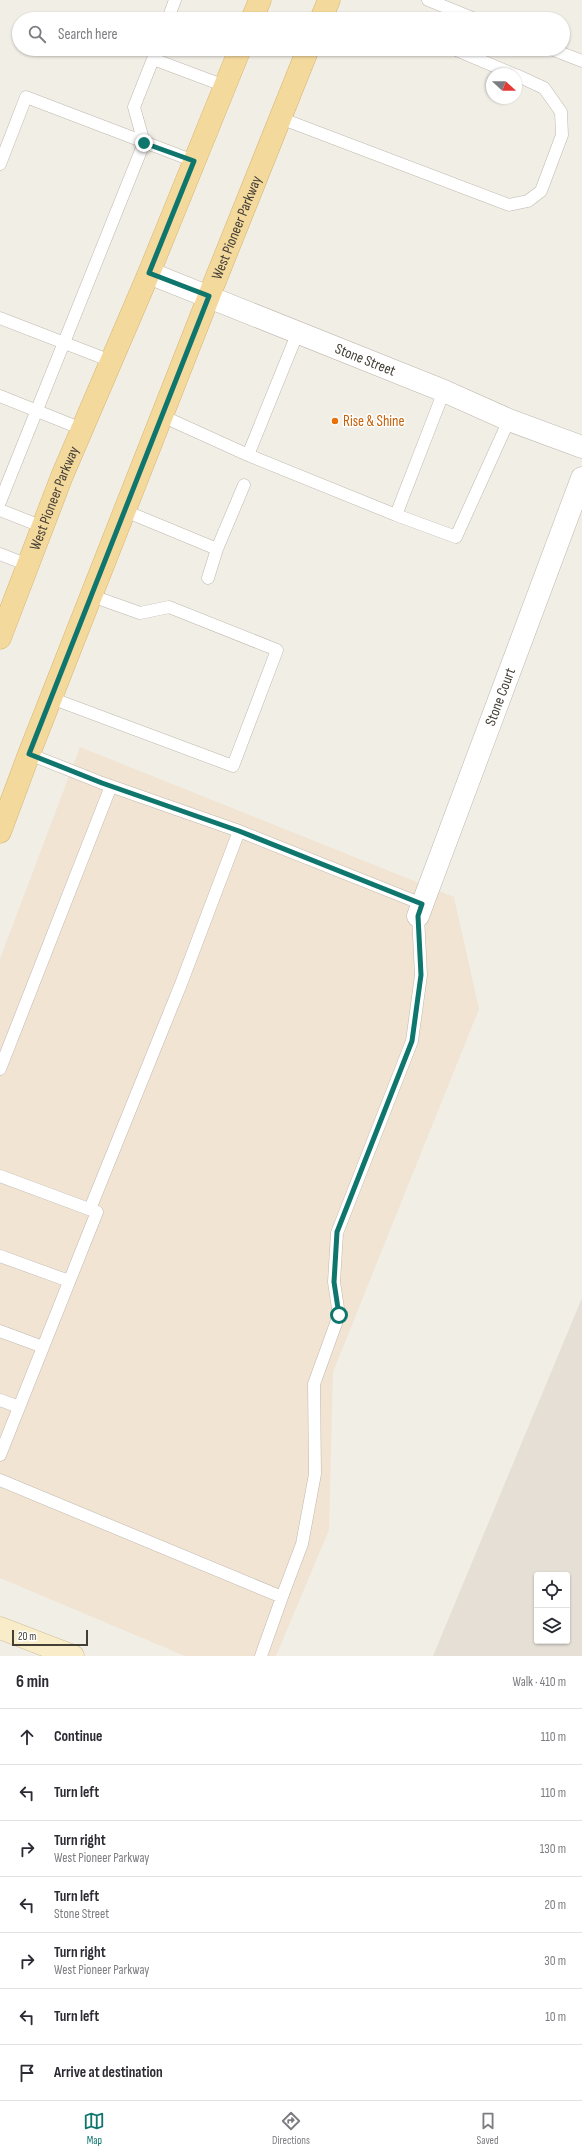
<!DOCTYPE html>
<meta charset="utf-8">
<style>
:root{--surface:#fff;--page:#f2f2f3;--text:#2b2b33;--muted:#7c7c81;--line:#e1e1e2;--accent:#0f766e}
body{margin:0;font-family:"Sofia Sans Condensed",sans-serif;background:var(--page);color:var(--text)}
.controls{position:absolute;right:12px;bottom:12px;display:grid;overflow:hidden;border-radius:4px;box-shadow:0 1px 3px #0004}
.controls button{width:36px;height:36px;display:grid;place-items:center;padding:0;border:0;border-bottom:1px solid var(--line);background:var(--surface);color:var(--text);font:20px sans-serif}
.compass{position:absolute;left:486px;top:68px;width:36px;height:36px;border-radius:50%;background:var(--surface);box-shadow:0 1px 3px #0004;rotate:111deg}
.scale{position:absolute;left:12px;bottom:10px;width:76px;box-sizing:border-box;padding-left:4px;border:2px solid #433e36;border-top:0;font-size:11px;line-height:14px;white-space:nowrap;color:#433e36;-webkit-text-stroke:3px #fff;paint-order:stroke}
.stop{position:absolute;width:12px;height:12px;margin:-9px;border:3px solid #0f766e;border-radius:50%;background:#fff}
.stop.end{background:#0f766e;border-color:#fff;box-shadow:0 1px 4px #0008}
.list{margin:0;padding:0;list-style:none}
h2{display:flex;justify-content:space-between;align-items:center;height:52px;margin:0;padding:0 16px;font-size:17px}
h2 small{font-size:13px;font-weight:400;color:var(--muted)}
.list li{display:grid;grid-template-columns:26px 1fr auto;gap:12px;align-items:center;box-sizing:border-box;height:56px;padding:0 16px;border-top:1px solid var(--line)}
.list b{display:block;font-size:15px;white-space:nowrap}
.list p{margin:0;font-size:13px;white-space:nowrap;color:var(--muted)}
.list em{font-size:13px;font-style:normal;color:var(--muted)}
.icon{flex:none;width:22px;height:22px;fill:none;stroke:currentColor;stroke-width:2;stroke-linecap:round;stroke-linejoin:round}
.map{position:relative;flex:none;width:582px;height:1656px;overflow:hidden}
.search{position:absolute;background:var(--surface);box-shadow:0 1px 3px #0004;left:12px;right:12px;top:12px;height:44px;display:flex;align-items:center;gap:10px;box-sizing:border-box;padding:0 14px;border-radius:22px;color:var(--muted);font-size:15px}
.sheet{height:444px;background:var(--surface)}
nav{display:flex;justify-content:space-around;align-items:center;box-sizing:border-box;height:56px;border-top:1px solid var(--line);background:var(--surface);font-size:11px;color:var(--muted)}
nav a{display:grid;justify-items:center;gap:2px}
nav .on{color:var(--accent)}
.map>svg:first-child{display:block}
.residential{fill:#e5dfd5;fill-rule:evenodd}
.commercial{fill:#f1e4d3}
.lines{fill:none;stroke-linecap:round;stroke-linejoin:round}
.service-casing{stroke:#bfb8ad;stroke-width:13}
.minor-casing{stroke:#bfb8ad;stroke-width:23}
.secondary-casing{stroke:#cdbf9a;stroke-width:23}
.primary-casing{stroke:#d7b66f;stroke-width:23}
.service{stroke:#fff;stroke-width:12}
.minor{stroke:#fff;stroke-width:22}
.secondary{stroke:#f9ecc9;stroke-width:22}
.primary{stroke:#f4d99d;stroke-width:22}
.route{stroke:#0f766e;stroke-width:5}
.food-dot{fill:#e8710a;stroke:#fff;stroke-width:1.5}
.labels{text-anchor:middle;stroke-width:3;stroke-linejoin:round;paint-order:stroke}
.street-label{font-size:15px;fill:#433e36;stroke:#fff}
.food-label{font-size:15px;fill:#c56008;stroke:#fff;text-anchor:start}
</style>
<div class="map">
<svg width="582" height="1656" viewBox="0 0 582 1656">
<rect width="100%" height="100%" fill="#f1eee6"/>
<path class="residential" d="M 582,1298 L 582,1656 L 433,1656 ZM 537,1575 L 567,1575 L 567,1641 L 537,1641 Z"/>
<path class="commercial" d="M 80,747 L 454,897 L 479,1009 L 333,1372 L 329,1530 L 276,1656 L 185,1656 L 0,1578 L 0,959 Z"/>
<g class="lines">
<defs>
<path id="service" d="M 428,0 L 475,19
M 168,19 L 175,0
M 454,49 L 513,74
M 551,49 L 582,61
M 153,59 L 225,86
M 280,118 L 509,205 L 528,201 L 541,191 L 562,135 L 561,112 L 544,88 L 516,75
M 0,164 L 26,97 L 194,161
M 0,318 L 111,361
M 0,396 L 82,429
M 162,416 L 248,455 L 396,515 L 444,391
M 248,455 L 298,332
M 0,502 L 144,143 L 134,107 L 157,49
M 0,510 L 43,527
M 125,511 L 217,549 L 208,578
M 396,515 L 456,537 L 509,420
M 217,549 L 244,485
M 0,554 L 28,565
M 51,698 L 233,766 L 277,650 L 169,607 L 140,613 L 92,596
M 29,754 L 102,783 L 239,831 L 181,984 L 90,1209
M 239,831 L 422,904
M 0,1069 L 111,786
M 0,1176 L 97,1212 L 0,1455
M 0,1256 L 69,1281
M 0,1331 L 43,1347
M 0,1400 L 19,1407
M 0,1480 L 282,1597 L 261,1656
M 282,1597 L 302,1544 L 315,1474 L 314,1384 L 339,1315 L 334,1282 L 337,1233 L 412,1041 L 421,975 L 418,916"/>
<g id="minor">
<path id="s1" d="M 149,273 L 444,391 L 509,420 L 582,447"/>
<path id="s2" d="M 418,916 L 582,478"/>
</g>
<path id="secondary" d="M 0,1628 L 73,1656"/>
<g id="primary">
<path d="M 252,19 L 260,0"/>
<path d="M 321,19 L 329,0"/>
<path id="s3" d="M 0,638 L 62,476 L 149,273 L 240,49"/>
<path id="s4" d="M 0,832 L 29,754 L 209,296 L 308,49"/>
</g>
</defs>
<use href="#service" class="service-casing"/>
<use href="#minor" class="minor-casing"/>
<use href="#secondary" class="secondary-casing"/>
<use href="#primary" class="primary-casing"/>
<use href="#service" class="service"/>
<use href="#minor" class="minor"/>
<use href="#secondary" class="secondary"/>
<use href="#primary" class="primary"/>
</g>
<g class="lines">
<path class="route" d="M 144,143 L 194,161 L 149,273 L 209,296 L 29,754 L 102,783 L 239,831 L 422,904 L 418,916 L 421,975 L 412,1041 L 337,1232 L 334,1282 L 339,1315"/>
</g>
<circle class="food-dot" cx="335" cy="421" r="4"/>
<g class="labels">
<g class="street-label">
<text dy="5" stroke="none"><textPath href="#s4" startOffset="649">West Pioneer Parkway</textPath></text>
<text dy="5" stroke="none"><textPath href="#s1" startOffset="233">Stone Street</textPath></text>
<text dy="5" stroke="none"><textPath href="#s3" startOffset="150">West Pioneer Parkway</textPath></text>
<text dy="5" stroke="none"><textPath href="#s2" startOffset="234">Stone Court</textPath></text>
</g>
<g class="food-label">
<text x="343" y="426">Rise &amp; Shine</text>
</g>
</g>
</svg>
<div class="controls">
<button><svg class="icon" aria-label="locate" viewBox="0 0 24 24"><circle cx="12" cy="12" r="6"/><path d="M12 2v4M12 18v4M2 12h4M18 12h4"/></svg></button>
<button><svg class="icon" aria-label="layers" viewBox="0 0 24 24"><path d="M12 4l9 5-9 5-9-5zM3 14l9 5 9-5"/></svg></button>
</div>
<svg class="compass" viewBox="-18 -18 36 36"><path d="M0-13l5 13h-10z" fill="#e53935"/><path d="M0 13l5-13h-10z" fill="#7c7c81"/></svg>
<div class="scale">20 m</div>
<div class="stop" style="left:339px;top:1315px"></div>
<div class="stop end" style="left:144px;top:143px"></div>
<div class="search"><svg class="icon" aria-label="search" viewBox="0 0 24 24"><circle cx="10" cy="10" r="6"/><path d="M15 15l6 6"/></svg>Search here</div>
</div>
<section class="sheet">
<h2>6 min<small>Walk · 410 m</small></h2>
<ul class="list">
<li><svg class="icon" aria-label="ahead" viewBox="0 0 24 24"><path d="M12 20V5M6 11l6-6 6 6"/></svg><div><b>Continue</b></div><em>110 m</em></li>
<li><svg class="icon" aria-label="left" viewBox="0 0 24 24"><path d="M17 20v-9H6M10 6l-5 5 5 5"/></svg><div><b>Turn left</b></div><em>110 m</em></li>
<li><svg class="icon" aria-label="right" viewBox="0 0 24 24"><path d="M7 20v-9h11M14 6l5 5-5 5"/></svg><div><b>Turn right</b><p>West Pioneer Parkway</p></div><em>130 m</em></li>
<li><svg class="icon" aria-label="left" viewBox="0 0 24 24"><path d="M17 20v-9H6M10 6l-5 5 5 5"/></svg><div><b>Turn left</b><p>Stone Street</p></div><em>20 m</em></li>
<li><svg class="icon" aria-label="right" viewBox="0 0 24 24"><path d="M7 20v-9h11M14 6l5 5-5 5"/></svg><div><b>Turn right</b><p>West Pioneer Parkway</p></div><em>30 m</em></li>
<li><svg class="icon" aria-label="left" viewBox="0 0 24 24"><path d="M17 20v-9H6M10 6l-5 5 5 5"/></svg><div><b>Turn left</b></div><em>10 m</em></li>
<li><svg class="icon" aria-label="arrive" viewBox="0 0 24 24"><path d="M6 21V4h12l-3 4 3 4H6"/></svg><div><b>Arrive at destination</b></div></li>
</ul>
</section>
<nav>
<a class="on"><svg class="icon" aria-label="map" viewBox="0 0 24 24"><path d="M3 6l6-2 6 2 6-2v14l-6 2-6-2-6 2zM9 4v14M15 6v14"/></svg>Map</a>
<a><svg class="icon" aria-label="directions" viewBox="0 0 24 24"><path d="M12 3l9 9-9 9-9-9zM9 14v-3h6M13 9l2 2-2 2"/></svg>Directions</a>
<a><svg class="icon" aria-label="saved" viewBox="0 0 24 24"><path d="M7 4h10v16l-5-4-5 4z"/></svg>Saved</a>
</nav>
